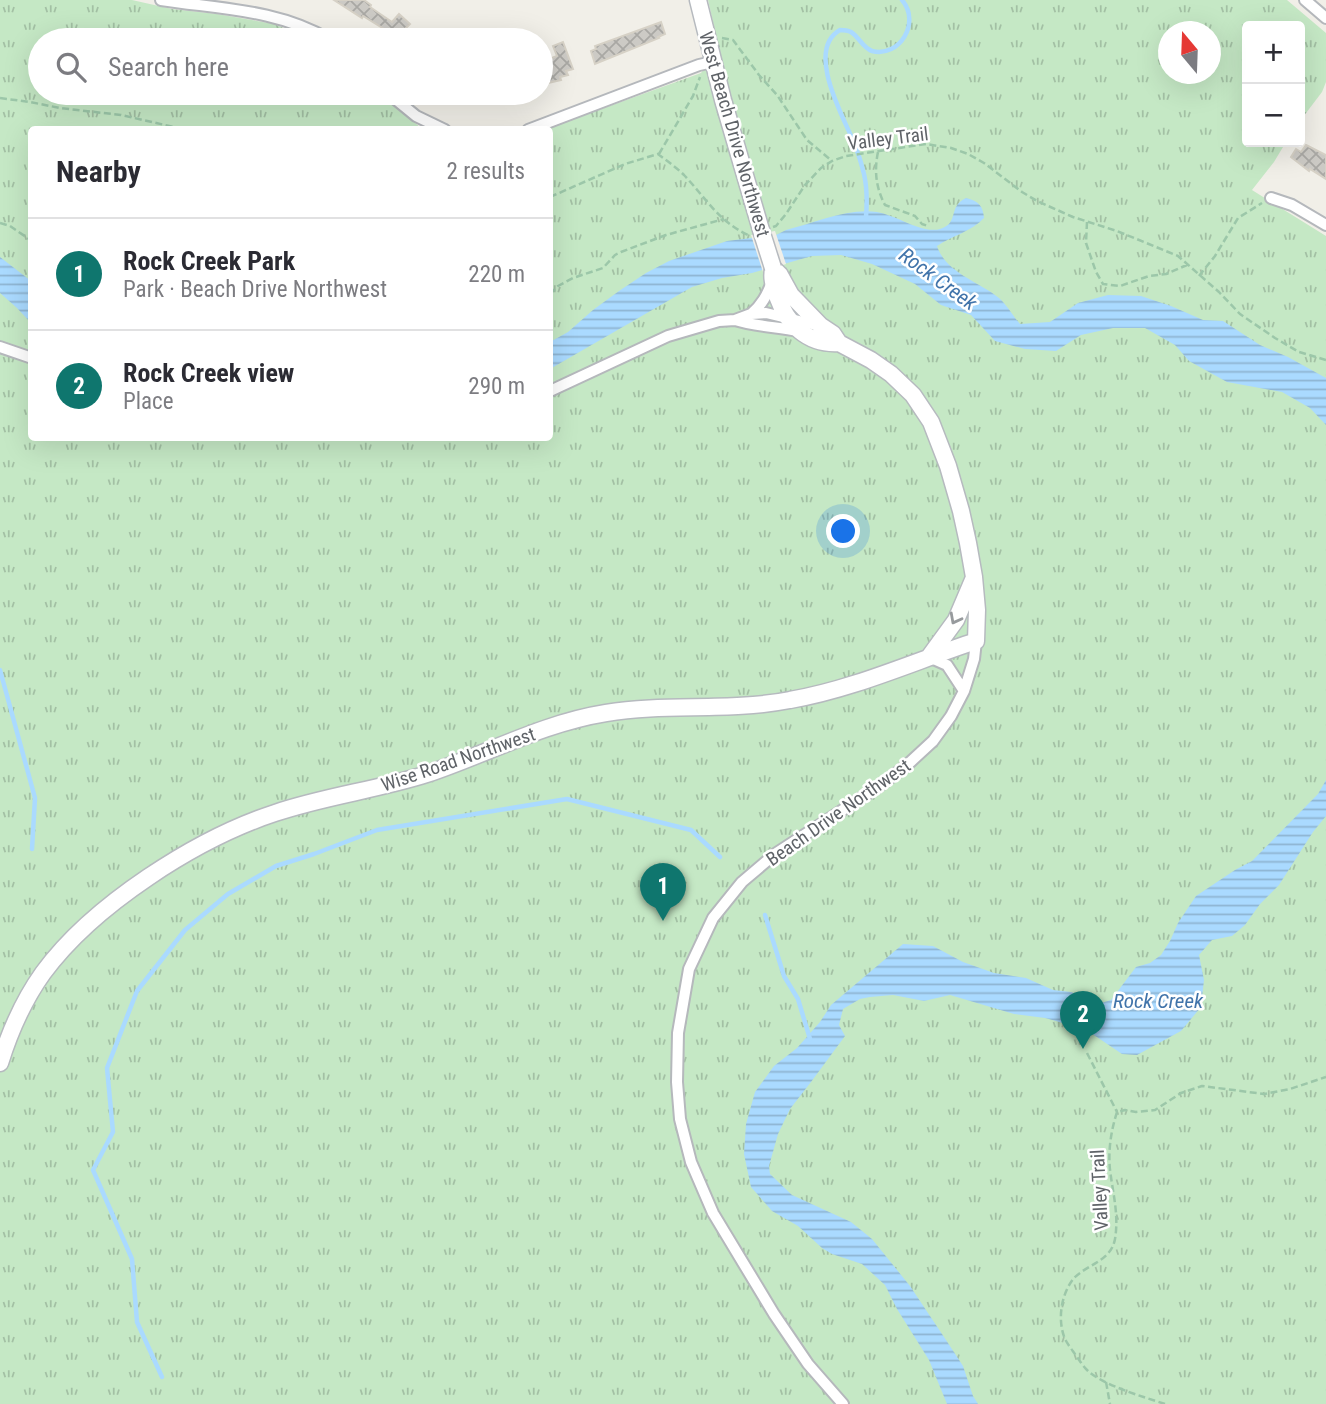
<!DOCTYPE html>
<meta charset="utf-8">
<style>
:root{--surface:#fff;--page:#f2f2f3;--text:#2b2b33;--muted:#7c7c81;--line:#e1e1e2;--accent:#0f766e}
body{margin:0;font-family:"Roboto Condensed",sans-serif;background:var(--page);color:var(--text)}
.controls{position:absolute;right:21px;top:21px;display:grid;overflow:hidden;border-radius:7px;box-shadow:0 7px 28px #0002}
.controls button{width:63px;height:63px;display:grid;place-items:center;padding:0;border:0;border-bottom:2px solid var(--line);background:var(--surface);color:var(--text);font:35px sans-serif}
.compass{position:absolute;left:1158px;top:21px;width:63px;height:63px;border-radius:50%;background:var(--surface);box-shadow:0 7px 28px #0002;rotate:341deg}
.you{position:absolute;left:844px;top:532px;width:24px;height:24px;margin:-18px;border:5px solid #fff;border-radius:50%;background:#1a73e8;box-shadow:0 0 0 10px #1a73e833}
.badge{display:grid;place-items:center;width:46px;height:46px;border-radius:50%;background:var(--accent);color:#fff;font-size:23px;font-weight:700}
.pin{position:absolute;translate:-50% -58px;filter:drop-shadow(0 2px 4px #0008)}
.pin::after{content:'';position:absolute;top:37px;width:24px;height:21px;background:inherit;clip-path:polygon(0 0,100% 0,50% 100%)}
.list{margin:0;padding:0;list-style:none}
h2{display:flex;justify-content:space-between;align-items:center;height:91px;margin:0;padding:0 28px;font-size:30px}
h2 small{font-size:23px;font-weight:400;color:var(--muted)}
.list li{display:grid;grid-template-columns:46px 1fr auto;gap:21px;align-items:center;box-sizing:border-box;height:112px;padding:0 28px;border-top:2px solid var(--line)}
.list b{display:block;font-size:26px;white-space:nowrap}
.list p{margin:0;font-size:23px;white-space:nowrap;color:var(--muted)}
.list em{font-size:23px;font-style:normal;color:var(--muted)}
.icon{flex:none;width:38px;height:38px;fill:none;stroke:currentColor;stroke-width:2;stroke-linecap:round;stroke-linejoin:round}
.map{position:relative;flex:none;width:1326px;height:1404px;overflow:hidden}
.search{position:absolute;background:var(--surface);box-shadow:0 7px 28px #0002;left:28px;top:28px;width:525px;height:77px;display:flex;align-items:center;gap:18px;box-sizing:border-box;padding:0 24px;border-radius:38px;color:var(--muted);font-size:26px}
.panel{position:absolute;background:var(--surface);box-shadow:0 7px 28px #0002;left:28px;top:126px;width:525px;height:315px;border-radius:7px}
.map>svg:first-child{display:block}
.park{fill:url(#park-tufts);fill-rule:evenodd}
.water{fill:url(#water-rules)}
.pier{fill:#f1efe8}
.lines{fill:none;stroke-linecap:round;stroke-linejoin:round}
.stream{stroke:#aadaff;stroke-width:4.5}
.building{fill:url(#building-cross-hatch);stroke:#d6d1c6;stroke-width:2}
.street-casing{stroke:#b5b8bc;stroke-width:14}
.secondary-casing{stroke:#b6babf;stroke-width:19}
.path{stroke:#9cc7a9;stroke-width:2.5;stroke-dasharray:7 3.5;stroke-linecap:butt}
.street{stroke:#fff;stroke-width:10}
.secondary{stroke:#fff;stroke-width:16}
.secondary-bridge-casing{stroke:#b6babf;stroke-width:19;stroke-linecap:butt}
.secondary-bridge{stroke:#fff;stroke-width:16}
.oneway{stroke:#979a9d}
.labels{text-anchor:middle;stroke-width:5;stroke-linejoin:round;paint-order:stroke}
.street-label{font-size:19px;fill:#5f6368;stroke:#fff}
.water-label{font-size:21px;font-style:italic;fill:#4174aa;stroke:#fff}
</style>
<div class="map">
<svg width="1326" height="1404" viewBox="0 0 1326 1404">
<defs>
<pattern id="park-tufts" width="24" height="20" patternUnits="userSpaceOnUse" patternTransform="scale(1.75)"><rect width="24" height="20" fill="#c5e8c5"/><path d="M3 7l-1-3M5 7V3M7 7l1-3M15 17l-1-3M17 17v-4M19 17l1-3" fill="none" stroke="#a3c0a4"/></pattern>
<pattern id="water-rules" width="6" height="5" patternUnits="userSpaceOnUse" patternTransform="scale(1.75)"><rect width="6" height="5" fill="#aadaff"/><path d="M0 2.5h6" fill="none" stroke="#8eb4d2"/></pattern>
<pattern id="building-cross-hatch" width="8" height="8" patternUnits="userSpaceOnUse" patternTransform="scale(1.75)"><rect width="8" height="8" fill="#cccac5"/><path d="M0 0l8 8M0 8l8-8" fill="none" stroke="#a9a8a4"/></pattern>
</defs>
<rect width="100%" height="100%" fill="#f1efe8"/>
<path class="park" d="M 0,0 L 132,0 L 172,9 L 217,14 L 274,24 L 312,40 L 40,40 L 40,93 L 381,93 L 422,129 L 32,130 L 32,438 L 550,438 L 550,130 L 546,129 L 701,73 L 719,49 L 708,0 L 1287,0 L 1326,33 L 1326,82 L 1322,92 L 1300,121 L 1300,26 L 1247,26 L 1247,142 L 1286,142 L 1274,162 L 1252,190 L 1326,236 L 1326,1404 L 0,1404 ZM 1168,32 L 1210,32 L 1210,74 L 1168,74 Z"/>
<path class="water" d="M 966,198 C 979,201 983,206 984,218 C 971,232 953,235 937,246 C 946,273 978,281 999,298 C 1007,305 1013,316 1020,324 L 1050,322 L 1078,303 L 1108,295 L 1141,296 L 1171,306 L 1203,320 L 1223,321 L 1260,345 L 1288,357 L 1326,378 L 1326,425 L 1310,408 L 1282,392 L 1227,382 L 1189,361 L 1175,345 L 1145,328 L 1113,328 L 1081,335 L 1056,351 L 1025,349 L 995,341 L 971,315 L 941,305 L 915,284 L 872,264 L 841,255 L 812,256 L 752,273 L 722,278 L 692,287 L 550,369 L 550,342 L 568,332 L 593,310 L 619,291 L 646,273 L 669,261 L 727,241 L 776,235 L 786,230 C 815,223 847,208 877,212 C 896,215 922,234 940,229 C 960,223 947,207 966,198 Z
M 0,257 L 31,281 L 31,323 L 17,308 L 0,293 Z
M 1326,780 L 1326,816 L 1313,832 L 1279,885 L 1260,904 L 1245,925 L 1232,936 L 1212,940 L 1199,955 L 1204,980 L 1201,1007 L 1181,1031 L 1137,1055 L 1122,1054 L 1088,1031 L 1056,1021 L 1045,1018 L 1014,1014 L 950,995 L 924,1001 L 893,995 L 870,997 L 860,999 L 843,1009 L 839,1025 L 845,1036 L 811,1082 L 790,1109 L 778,1134 L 769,1166 L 770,1174 L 792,1195 L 851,1222 L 872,1239 L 910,1286 L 946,1340 L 963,1366 L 973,1396 L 978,1404 L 947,1404 L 929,1360 L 897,1309 L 885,1285 L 862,1264 L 832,1254 L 822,1248 L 798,1226 L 772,1211 L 751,1187 L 744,1154 L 746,1124 L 755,1092 L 774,1066 L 797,1048 L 820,1022 L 831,1005 L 903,944 L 933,946 L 963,962 L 994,973 L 1026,978 L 1053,990 L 1071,992 L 1101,1003 L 1111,1000 L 1136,967 L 1150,963 L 1161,955 L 1170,941 L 1178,923 L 1196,896 L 1235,870 L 1252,861 L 1318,794 Z"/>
<path class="pier" d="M 775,231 L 786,264 L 763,272 L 751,235 Z"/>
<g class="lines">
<path class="stream" d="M 866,217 C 867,204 867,187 864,174 C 861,162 857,149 852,138 C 841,113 806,49 840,30 C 843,30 849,31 851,32 C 859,37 863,48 872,51 C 900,58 921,22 902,0
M 0,670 L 35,798 L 32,849
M 765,915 L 784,976 L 798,999 L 810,1039
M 162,1377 L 137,1322 L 132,1259 L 93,1170 L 113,1132 L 107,1068 L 137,991 L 185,930 L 228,894 L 276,866 L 314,854 L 377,830 L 567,799 L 691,830 L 720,857"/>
</g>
<path class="building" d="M 334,0 L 364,0 L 371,5 L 370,7 L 392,22 L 399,14 L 410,24 L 402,32 L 412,40 L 389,40 L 381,32 L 384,29 L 363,16 L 362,18 Z
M 661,22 L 665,34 L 658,37 L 659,38 L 595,64 L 591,51 L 596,49 L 595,46 Z
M 563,42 L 573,69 L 566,71 L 568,75 L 560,77 L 561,80 L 548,83 L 541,62 L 557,56 L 553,46 Z
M 1306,145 L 1326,155 L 1326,179 L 1310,169 L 1309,171 L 1291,157 L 1296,149 L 1301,152 Z"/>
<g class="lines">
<defs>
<path id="street" d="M 161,0 C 219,9 278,9 330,40
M 1305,0 L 1326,18
M 388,93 L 416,116 L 445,130
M 528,130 L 699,65 L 713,62
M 1271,198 L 1292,205 L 1326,225
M 751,314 C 762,305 767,295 772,282
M 735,320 C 754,326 778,327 798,331
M 0,347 L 32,358
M 550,391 L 668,336 L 719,321 L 735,320 L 751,314 L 766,313 L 820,326
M 929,657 L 947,665 L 964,691
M 843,1404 L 808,1364 L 774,1314 L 713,1213 L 691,1162 L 680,1119 L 677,1082 L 678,1033 L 689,969 L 713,918 L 742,882 L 775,854 L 878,787 L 906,766 L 933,741 L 951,716 L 964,691 L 974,659 L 976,641"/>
<path id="secondary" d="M 698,0 L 723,100 L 761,230
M 773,269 C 771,279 774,286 777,296 C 787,324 807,345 839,343
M 929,657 L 956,620 L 973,580
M 0,1063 C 10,1031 23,1001 43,973 C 93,905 196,839 275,813 C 325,796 377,790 427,774 C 487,754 543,723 606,713 C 667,703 729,712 790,700 C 854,689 915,661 976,641 L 977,610 L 974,577 L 968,543 L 961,511 L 948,466 L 931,422 L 913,395 L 891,374 L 871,360 L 839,343 L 833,334 L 821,326 L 791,295 L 780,275 L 773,268"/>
</defs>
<use href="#street" class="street-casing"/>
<use href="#secondary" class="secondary-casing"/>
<path class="path" d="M 722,38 L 733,40 L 759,75 L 777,95 L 807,140 L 832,161
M 0,98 L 30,102 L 60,108 L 121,115 L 187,130
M 878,152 C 874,171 876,188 885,205 L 915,216 L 922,224 L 928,226
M 659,154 L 693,96 L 700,77
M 550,197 L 625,164 L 658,154 C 667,161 676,167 684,175 C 705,197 718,221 748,235
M 1087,222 L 1086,243 L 1096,272 L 1103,284 L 1120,286 L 1149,276 L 1166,274 L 1187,265
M 0,223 L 10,226 L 32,241
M 773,227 L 776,226 L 786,214 L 805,185 L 821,168 L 832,161 L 846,156 L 926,144 L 951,148 L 968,154 L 984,163 L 1022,192 L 1037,201 L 1073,217 L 1117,231 L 1178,256 L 1219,292 L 1240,314 L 1275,338 L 1299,352 L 1326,360
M 1199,276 L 1215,256 L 1238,218 L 1262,203
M 550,294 L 558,286 L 573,278 L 603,268 L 615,255 L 621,252 L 666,235 L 724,219
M 1087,1053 L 1117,1112
M 1106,1382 L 1110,1404
M 1165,1404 C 1144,1397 1102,1385 1087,1370 C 1083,1366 1080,1361 1077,1357 C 1073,1351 1068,1345 1065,1339 C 1057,1320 1061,1294 1074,1278 C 1088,1264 1111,1261 1115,1239 C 1119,1215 1113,1194 1110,1170 C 1108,1150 1111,1131 1117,1112 L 1125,1110 L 1136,1112 L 1155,1110 L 1181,1093 L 1202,1086 L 1264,1094 L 1290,1089 L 1326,1077"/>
<use href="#street" class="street"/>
<use href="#secondary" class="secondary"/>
<defs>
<path id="secondary-bridge" d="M 761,230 L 773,268"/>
</defs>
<use href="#secondary-bridge" class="secondary-bridge-casing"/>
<use href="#secondary-bridge" class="secondary-bridge"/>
</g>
<defs><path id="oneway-chevron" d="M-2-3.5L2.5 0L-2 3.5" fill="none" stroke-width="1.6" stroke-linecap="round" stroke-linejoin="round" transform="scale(1.75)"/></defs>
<use class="oneway" href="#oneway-chevron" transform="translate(955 619) rotate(118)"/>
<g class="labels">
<g class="street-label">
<text transform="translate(735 134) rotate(74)" y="7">West Beach Drive Northwest</text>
<text transform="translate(888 138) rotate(-7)" y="7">Valley Trail</text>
<text transform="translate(458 759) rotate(-19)" y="7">Wise Road Northwest</text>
<text transform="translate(838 812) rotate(-35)" y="7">Beach Drive Northwest</text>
<text transform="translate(1099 1190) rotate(-93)" y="7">Valley Trail</text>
</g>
<g class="water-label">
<text transform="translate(938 279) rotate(36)" y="7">Rock Creek</text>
<text x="1158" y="1008">Rock Creek</text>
</g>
</g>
</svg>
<div class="controls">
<button>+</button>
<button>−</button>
</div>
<svg class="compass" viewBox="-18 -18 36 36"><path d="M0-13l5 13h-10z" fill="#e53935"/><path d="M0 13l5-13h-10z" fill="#7c7c81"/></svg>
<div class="you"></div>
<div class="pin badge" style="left:663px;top:921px">1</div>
<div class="pin badge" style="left:1083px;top:1049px">2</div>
<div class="search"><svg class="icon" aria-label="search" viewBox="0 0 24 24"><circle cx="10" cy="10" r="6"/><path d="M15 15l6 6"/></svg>Search here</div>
<section class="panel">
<h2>Nearby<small>2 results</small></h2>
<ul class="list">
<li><span class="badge">1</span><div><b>Rock Creek Park</b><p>Park · Beach Drive Northwest</p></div><em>220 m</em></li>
<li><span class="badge">2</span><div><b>Rock Creek view</b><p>Place</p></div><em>290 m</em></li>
</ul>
</section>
</div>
